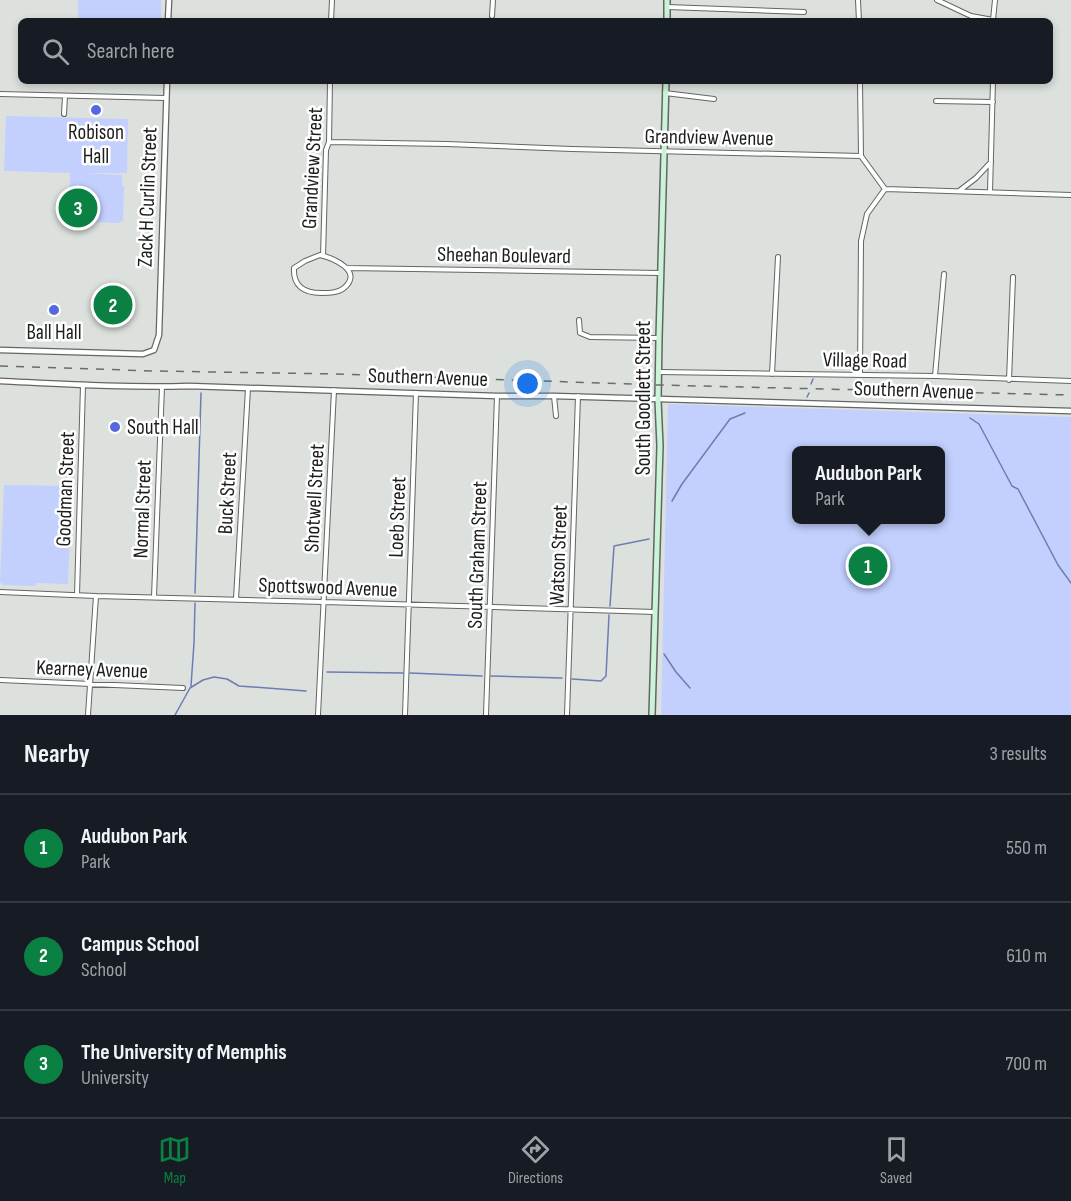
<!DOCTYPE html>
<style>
:root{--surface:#171b24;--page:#20242c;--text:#f1f3f6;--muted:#9ea1a6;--line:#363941;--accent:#0b8043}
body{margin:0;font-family:"Sofia Sans Condensed",sans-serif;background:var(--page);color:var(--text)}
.you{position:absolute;left:528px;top:384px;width:21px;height:21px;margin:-15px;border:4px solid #fff;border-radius:50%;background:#1a73e8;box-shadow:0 0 0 9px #1a73e833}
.badge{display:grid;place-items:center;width:39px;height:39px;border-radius:50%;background:var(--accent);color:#fff;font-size:20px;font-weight:700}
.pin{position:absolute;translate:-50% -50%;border:3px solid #fff;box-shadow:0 2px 6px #0006}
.popup{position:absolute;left:792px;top:446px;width:153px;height:78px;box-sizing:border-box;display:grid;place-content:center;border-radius:9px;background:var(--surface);filter:drop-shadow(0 2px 4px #0005);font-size:20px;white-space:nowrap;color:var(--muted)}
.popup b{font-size:22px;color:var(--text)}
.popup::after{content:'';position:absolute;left:50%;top:100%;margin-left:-12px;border:12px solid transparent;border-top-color:var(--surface)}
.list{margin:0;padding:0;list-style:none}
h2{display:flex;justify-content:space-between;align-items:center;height:78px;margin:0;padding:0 24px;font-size:26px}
h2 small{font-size:20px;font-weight:400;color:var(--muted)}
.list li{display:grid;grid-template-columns:39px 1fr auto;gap:18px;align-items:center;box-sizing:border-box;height:108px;padding:0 24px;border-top:2px solid var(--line)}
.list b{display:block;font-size:22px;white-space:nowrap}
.list p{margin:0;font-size:20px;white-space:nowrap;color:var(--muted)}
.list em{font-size:20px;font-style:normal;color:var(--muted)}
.icon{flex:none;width:33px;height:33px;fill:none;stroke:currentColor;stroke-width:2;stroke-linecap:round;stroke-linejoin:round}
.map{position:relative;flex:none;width:1071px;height:715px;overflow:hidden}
.search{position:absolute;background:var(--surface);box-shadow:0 3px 9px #0003;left:18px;right:18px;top:18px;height:66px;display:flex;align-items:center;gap:15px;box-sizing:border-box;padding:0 21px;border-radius:9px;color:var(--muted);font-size:22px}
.sheet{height:402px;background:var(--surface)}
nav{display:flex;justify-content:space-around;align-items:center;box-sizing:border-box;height:84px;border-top:2px solid var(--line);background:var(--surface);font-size:16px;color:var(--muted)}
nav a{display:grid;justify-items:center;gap:3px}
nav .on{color:var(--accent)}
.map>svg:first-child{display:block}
.green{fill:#c3d0fe;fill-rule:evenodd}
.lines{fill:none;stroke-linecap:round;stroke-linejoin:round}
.stream{stroke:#6e7cb6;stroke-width:1.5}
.minor-casing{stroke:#626763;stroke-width:6}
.tertiary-casing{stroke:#626763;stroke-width:7}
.secondary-casing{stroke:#626763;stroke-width:8}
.minor{stroke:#fff;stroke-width:4}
.tertiary{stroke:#fff;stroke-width:4.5}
.secondary{stroke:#caf3d8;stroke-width:5}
.rail{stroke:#696c69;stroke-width:1.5;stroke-dasharray:8 8;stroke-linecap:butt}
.poi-dot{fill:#5768de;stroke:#fff;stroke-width:2}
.labels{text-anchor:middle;stroke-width:5;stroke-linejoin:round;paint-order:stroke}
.poi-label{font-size:21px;fill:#1c1e1c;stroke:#fff}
.street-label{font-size:21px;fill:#1c1e1c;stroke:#fff}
</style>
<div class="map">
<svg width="1071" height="715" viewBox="0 0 1071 715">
<rect width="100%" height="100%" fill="#dce1dd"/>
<path class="green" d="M 78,0 L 161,0 L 161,16 L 160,21 L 80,21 L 78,13 Z
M 6,116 L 128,119 L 127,173 L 83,173 L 122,175 L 122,186 L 124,186 L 123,221 L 121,221 L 120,223 L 70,221 L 70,173 L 4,171 Z
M 668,404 L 1071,417 L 1071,715 L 661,715 ZM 796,450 L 940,450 L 940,520 L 796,520 Z
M 4,485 L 72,486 L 68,584 L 36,583 L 35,586 L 2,585 L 2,583 L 0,583 Z"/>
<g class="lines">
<path class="stream" d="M 811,384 L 813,379
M 807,397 L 809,393
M 970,418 L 979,424 L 1012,486 L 1018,489 L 1058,565 L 1071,583
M 672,501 L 682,484 L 730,419 L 745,413
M 195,593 L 201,393
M 610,606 L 614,546 L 649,539
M 664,654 L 676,672 L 690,688
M 327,672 L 403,673
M 410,673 L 482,676
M 491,676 L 562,678
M 572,679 L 601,681 L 606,676 L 609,615
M 191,686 L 194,643 L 195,603
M 175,715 L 190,688 L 203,680 L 214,677 L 227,679 L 239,686 L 306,691"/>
<defs>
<path id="minor" d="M 858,0 L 859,21
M 937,0 L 971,16 L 993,20
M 667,7 L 804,12
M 492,16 L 493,0
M 993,20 L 995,0
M 331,21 L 332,0
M 860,81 L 861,156
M 665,93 L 714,99
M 0,94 L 166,98
M 936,101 L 993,102
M 64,114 L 65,96
M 329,142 L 447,144 L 572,149 L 861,156 L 885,189 L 1071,195
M 959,191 L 976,178 L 991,162
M 990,192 L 993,81
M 320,255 C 333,258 364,271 344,288 C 338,293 329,293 321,293 C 304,293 293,286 294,268 L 305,261 Z
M 323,256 L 326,150 L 329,142 L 330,81
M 347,268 L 660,273
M 579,320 L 580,333 L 590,337 L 659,338
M 659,372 L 935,376 L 1071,381
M 772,374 L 778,257
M 860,375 L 861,241 L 867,214 L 885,189
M 935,376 L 944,274
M 1009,380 L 1013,277
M 554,396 L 556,416
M 0,592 L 96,596 L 324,602 L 655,612
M 77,595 L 83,385
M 154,597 L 162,387
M 236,599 L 248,388
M 0,680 L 183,688
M 88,715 L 96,596
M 318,715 L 334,390
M 405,715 L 416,393
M 486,715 L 497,396
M 567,715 L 578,396"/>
<path id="tertiary" d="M 168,21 L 169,0
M 0,350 L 143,354 L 154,350 L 159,335 L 167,81
M 0,381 C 63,384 126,388 189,386 L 497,396 L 554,396 L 1071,411"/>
<path id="secondary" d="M 667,21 L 667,0
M 652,715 L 660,446 L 658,400 L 659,338 L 666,81"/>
</defs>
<use href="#minor" class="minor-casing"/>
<use href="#tertiary" class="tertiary-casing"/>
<use href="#secondary" class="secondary-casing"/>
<use href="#minor" class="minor"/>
<use href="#tertiary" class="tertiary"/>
<use href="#secondary" class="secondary"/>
<path class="rail" d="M 0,366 L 155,371 L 336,374 L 659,385 L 1071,395"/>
</g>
<g class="poi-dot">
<circle cx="96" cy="110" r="6"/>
<circle cx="54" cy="310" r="6"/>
<circle cx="115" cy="427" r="6"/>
</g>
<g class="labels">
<g class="poi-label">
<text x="96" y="139">Robison<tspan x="96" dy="24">Hall</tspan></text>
<text x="54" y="339">Ball Hall</text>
<text x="127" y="434" text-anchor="start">South Hall</text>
</g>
<g class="street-label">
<text transform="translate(709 137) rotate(1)" y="7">Grandview Avenue</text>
<text transform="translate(312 168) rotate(-87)" y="7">Grandview Street</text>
<text transform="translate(147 197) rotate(-88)" y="7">Zack H Curlin Street</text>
<text transform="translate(504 255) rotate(1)" y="7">Sheehan Boulevard</text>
<text transform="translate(865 360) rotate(1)" y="7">Village Road</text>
<text transform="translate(428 377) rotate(2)" y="7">Southern Avenue</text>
<text transform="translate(914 390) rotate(2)" y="7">Southern Avenue</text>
<text transform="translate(643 398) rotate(-90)" y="7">South Goodlett Street</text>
<text transform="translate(65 489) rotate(-88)" y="7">Goodman Street</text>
<text transform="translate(227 493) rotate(-87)" y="7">Buck Street</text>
<text transform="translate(314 498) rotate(-87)" y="7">Shotwell Street</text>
<text transform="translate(142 509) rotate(-88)" y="7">Normal Street</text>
<text transform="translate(397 517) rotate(-88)" y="7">Loeb Street</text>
<text transform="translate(477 555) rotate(-88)" y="7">South Graham Street</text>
<text transform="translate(558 555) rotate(-88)" y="7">Watson Street</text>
<text transform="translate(328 587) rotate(2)" y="7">Spottswood Avenue</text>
<text transform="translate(92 669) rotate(2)" y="7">Kearney Avenue</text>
</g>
</g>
</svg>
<div class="you"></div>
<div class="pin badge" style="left:868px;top:566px">1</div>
<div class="popup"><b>Audubon Park</b>Park</div>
<div class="pin badge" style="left:113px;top:305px">2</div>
<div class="pin badge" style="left:78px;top:208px">3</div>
<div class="search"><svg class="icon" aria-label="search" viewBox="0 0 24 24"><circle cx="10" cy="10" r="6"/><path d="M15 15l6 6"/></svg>Search here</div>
</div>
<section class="sheet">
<h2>Nearby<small>3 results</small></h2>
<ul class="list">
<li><span class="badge">1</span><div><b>Audubon Park</b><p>Park</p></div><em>550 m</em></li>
<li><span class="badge">2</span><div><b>Campus School</b><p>School</p></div><em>610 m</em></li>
<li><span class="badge">3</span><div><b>The University of Memphis</b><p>University</p></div><em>700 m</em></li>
</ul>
</section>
<nav>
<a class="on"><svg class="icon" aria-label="map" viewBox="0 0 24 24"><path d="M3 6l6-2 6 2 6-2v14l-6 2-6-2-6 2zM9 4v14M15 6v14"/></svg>Map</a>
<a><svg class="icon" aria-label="directions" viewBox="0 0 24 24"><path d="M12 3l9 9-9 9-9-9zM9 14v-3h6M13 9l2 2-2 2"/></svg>Directions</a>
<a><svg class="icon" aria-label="saved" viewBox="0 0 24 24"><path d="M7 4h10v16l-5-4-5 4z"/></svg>Saved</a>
</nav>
